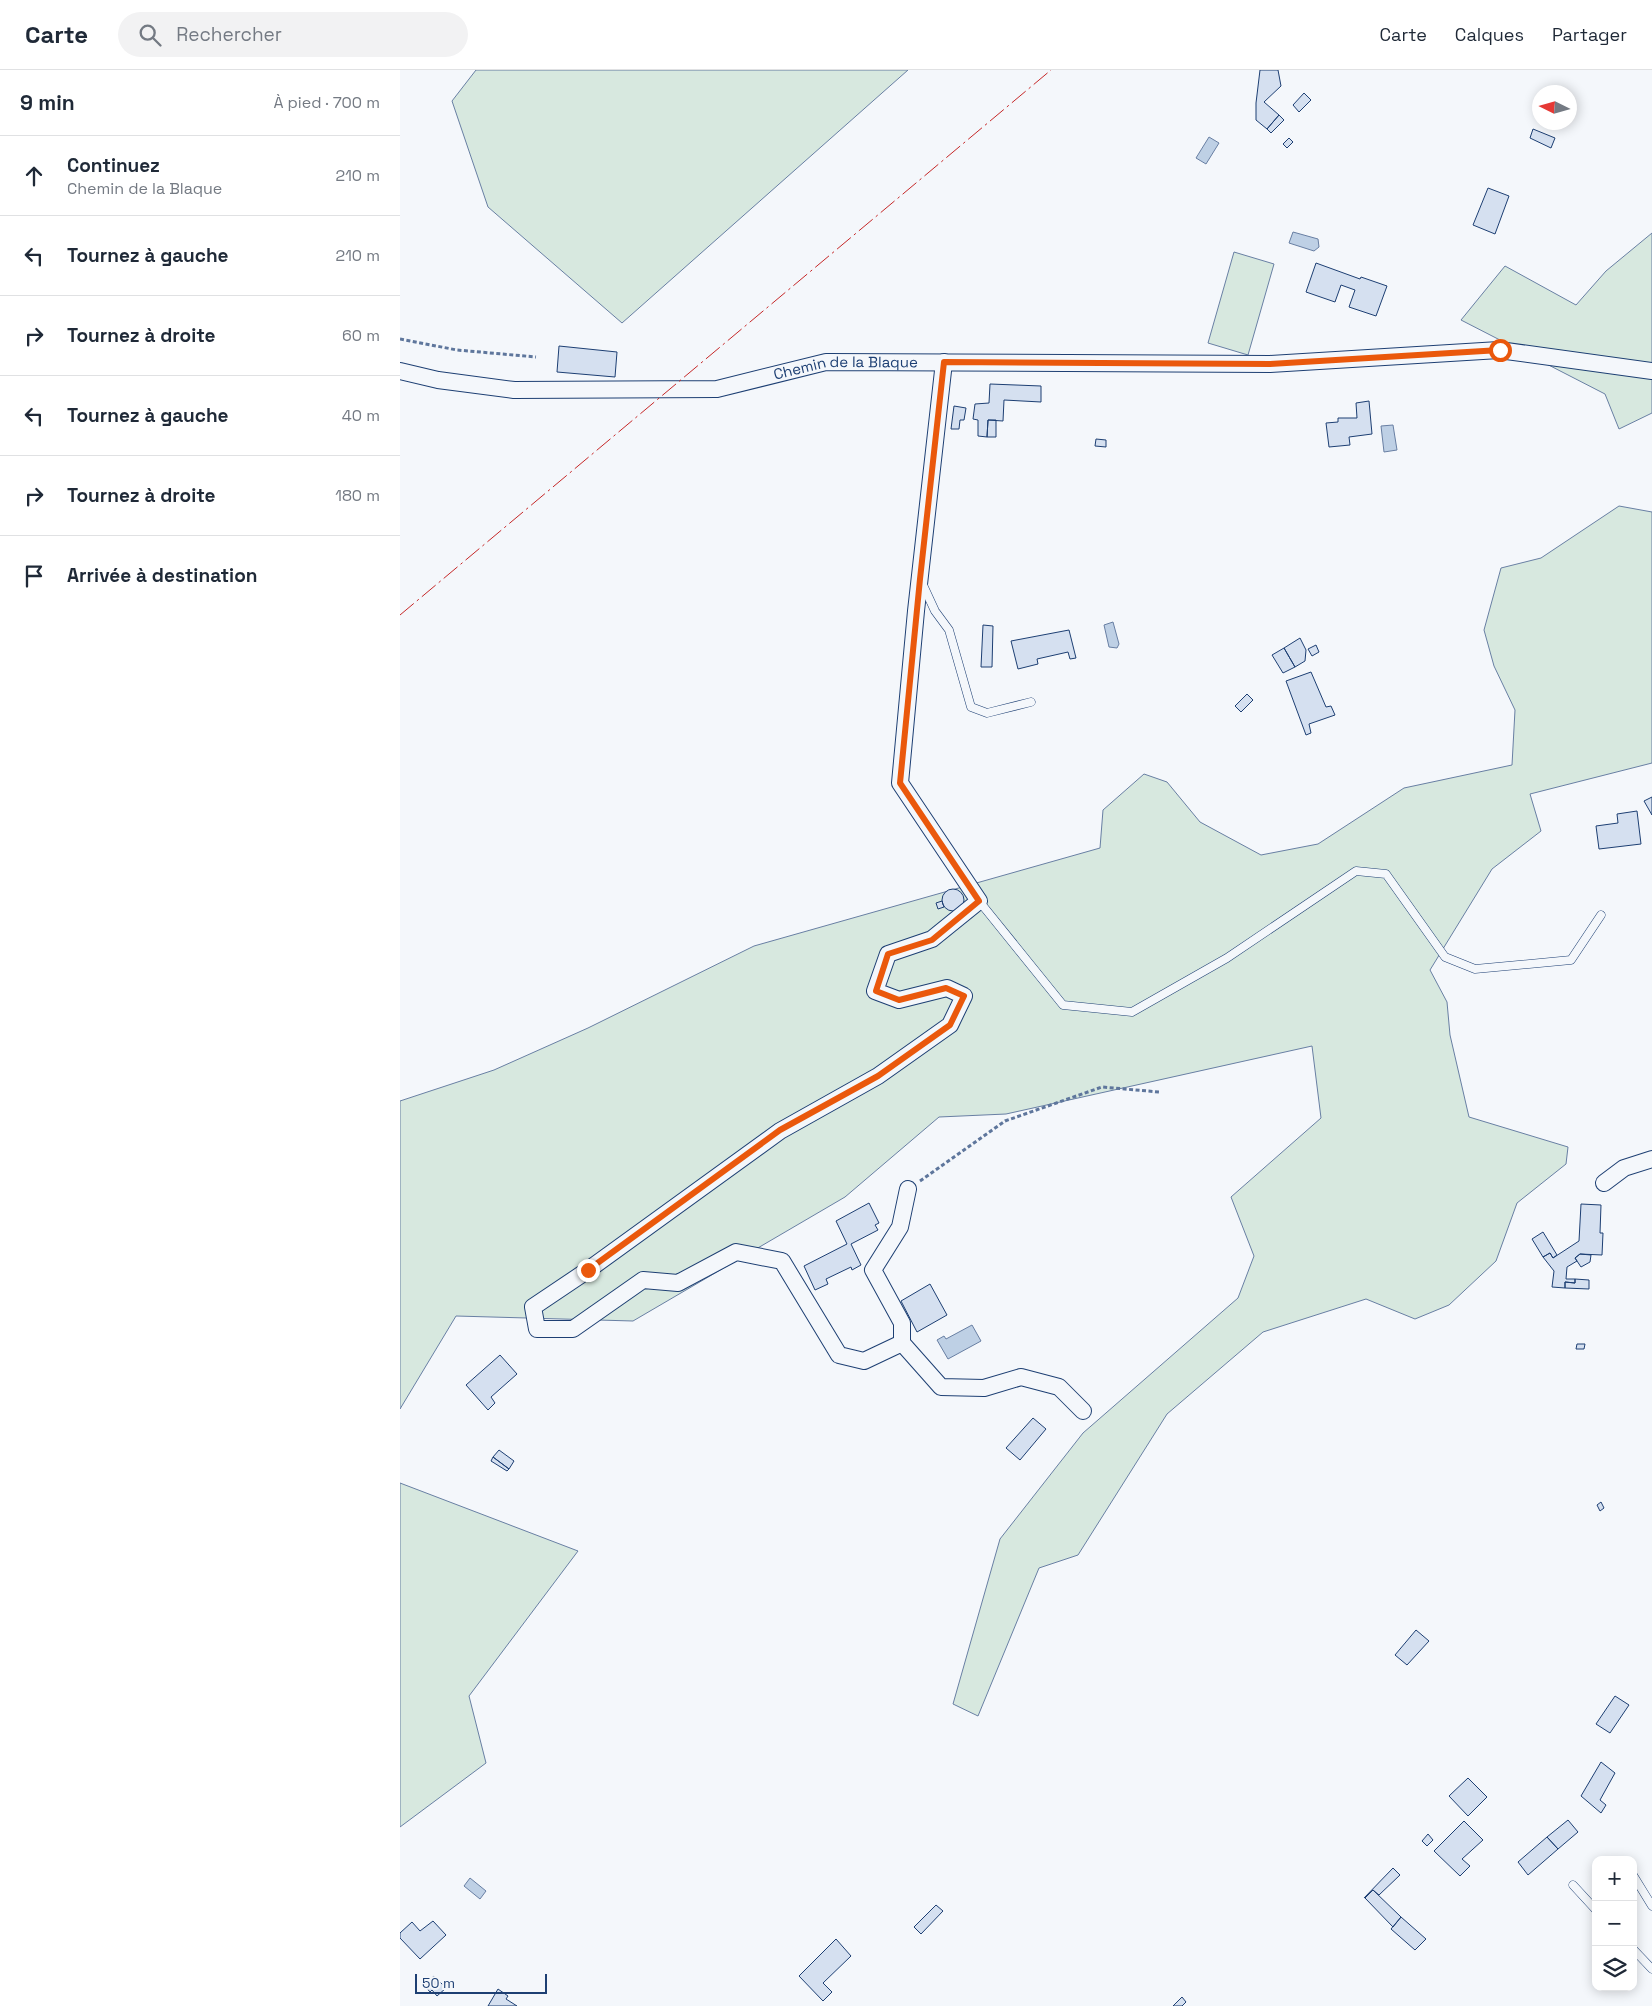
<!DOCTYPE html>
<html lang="fr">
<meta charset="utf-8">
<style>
:root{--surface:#fff;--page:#f2f2f3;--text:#1f2937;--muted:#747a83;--line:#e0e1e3}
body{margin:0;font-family:"Space Grotesk",sans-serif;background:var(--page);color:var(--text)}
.controls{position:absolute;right:15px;bottom:15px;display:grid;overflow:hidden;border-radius:10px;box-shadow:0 2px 12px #0003}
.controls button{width:45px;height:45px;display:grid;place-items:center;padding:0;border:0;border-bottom:1px solid var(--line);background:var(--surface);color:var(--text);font:25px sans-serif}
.compass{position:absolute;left:1132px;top:15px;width:45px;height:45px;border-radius:50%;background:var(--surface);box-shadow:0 2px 12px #0003;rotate:275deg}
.scale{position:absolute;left:15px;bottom:12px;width:132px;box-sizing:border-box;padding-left:5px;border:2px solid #1d3f73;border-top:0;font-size:14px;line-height:18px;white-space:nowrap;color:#1d3f73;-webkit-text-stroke:4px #f4f7fb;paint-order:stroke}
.stop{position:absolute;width:15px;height:15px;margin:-11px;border:4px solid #ea580c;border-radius:50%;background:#fff}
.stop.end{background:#ea580c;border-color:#fff;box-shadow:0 1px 5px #0008}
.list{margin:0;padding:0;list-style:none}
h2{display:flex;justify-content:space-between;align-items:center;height:65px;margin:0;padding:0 20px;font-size:21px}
h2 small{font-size:16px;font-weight:400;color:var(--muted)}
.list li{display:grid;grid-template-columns:32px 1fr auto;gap:15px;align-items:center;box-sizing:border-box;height:80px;padding:0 20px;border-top:1px solid var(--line)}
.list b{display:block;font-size:19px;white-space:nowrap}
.list p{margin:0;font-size:16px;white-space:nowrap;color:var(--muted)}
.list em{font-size:16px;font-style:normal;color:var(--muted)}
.icon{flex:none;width:28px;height:28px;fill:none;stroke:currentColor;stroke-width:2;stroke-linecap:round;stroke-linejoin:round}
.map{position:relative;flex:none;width:1252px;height:1936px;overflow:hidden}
header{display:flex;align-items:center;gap:30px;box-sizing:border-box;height:70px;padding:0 25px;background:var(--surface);border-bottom:1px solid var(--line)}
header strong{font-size:24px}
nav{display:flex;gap:28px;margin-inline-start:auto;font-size:18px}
.search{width:350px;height:45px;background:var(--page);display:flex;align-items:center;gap:12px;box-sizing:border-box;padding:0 18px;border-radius:28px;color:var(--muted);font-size:19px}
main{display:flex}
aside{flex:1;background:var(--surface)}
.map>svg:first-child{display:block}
.green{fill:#d7e8df;stroke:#687fa3}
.water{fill:#bed0e5;stroke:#687fa3}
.building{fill:#d5e0f0;stroke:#1d3f73}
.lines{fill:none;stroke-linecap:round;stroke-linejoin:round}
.service-casing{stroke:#1d3f73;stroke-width:9}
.minor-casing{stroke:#1d3f73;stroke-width:18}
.path{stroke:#5e769c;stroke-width:3;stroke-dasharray:4 2.5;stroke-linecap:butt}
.service{stroke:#f4f7fb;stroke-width:8}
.minor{stroke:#f4f7fb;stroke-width:16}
.power{stroke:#c62828;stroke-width:1;stroke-dasharray:18 4 2.5 4;stroke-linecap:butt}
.route{stroke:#ea580c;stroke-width:6}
.labels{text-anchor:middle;stroke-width:4;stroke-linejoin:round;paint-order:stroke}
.street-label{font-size:15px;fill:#1d3f73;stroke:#f4f7fb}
</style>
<header>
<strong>Carte</strong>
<div class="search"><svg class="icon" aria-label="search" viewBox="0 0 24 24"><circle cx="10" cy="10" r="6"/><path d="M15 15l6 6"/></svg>Rechercher</div>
<nav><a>Carte</a><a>Calques</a><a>Partager</a></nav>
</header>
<main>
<aside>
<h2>9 min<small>À pied · 700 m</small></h2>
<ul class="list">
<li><svg class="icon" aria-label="ahead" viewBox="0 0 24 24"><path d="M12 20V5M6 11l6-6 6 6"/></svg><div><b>Continuez</b><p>Chemin de la Blaque</p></div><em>210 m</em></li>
<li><svg class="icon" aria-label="left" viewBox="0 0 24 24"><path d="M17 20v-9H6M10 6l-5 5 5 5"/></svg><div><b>Tournez à gauche</b></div><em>210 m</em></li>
<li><svg class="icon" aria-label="right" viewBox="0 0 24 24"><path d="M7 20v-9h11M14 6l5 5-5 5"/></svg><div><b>Tournez à droite</b></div><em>60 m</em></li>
<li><svg class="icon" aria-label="left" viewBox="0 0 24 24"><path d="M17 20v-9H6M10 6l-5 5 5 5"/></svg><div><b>Tournez à gauche</b></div><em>40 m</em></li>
<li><svg class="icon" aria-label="right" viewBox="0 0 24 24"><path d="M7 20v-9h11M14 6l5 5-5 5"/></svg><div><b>Tournez à droite</b></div><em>180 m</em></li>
<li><svg class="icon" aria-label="arrive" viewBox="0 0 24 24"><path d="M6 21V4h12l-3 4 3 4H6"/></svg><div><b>Arrivée à destination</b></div></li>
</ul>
</aside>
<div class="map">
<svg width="1252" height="1936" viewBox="0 0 1252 1936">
<rect width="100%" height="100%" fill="#f4f7fb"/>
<path class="green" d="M 76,0 L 508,0 L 222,253 L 88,137 L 52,31 Z
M 1252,163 L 1252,343 L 1219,359 L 1205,324 L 1061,250 L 1105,196 L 1176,235 L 1206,201 Z
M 834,182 L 874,194 L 848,285 L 808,273 Z
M 1219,436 L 1252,442 L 1252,693 L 1130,724 L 1141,761 L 1092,799 L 1030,900 L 1047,932 L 1050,965 L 1069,1047 L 1168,1077 L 1166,1094 L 1117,1133 L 1096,1191 L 1049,1235 L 1015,1249 L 966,1229 L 863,1262 L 767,1344 L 678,1485 L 639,1498 L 578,1646 L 553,1634 L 600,1469 L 683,1363 L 838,1228 L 854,1186 L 831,1127 L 921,1048 L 912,976 L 606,1044 L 539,1047 L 445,1127 L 233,1251 L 56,1246 L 0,1339 L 0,1031 L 94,1000 L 188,958 L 354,876 L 700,778 L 703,740 L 744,704 L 767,712 L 800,752 L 861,785 L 918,774 L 1004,718 L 1112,695 L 1115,640 L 1094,596 L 1084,560 L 1101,498 L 1141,488 Z
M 0,1413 L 178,1481 L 69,1626 L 86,1693 L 0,1757 Z"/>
<path class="water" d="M 809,67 L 819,73 L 806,94 L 796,88 Z
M 893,162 L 918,169 L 919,177 L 914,181 L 889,173 Z
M 993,355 L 997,380 L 984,382 L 981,356 Z
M 713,552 L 719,574 L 717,578 L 709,577 L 704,555 Z
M 572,1255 L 581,1271 L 548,1289 L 537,1270 L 544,1266 L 546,1269 Z
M 70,1808 L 86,1821 L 80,1829 L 64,1816 Z"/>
<path class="building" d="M 860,0 L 878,0 L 881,16 L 864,32 L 879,45 L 867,59 L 856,50 L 856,33 Z
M 904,23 L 911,30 L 899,42 L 893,35 Z
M 879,45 L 884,50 L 871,63 L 867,59 Z
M 1133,59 L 1155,68 L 1151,78 L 1130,68 Z
M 889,68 L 893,72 L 887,78 L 883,74 Z
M 1088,118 L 1109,126 L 1095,164 L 1073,155 Z
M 916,193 L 960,209 L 961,207 L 987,216 L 976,246 L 949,237 L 955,220 L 941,215 L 935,232 L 906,222 Z
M 159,276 L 217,282 L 215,307 L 157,302 Z
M 590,314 L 641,316 L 641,332 L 604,330 L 603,351 L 588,350 L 587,367 L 578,366 L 578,350 L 573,349 L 575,334 L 589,333 Z
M 969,331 L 972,364 L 949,367 L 950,375 L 929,377 L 926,353 L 938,352 L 938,348 L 957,348 L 956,333 Z
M 554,336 L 566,338 L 564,350 L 560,350 L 559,359 L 551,359 Z
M 588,350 L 596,350 L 596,367 L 587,367 Z
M 696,369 L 706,370 L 706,377 L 695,376 Z
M 583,555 L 593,556 L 592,597 L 581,597 Z
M 669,560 L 676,588 L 670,589 L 668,582 L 637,589 L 638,594 L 618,599 L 611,571 Z
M 900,568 L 906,580 L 905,591 L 895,597 L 884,578 Z
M 916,575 L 919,582 L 912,586 L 908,579 Z
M 884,578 L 895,597 L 883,603 L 872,585 Z
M 911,602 L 926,637 L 931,636 L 935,645 L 909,654 L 911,663 L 906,665 L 886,611 Z
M 847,624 L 853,630 L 841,642 L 835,636 Z
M 1252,727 L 1252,745 L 1244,731 Z
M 1237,741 L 1241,774 L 1199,779 L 1196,756 L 1218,753 L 1217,744 Z
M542 830a11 11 0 1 1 22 0a11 11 0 1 1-22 0Z
M 542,831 L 544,837 L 538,839 L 536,833 Z
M 469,1133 L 479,1153 L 475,1155 L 478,1160 L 451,1174 L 461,1195 L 452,1200 L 451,1197 L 426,1209 L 428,1214 L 415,1220 L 404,1196 L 447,1174 L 436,1151 Z
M 1181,1134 L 1201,1135 L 1200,1163 L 1203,1163 L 1202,1185 L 1180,1184 L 1175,1188 L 1177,1191 L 1167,1197 L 1166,1209 L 1175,1209 L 1175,1213 L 1165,1212 L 1165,1218 L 1152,1217 L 1154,1201 L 1143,1187 L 1150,1183 L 1153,1188 L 1179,1171 Z
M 1143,1162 L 1157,1185 L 1153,1188 L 1150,1183 L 1143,1187 L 1132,1169 Z
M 1180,1184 L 1191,1185 L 1190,1192 L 1181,1197 L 1175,1188 Z
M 1175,1209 L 1189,1210 L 1189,1219 L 1165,1218 L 1165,1212 L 1175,1213 Z
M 530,1214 L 547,1245 L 517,1262 L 501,1231 Z
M 1177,1274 L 1185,1274 L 1184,1279 L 1176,1279 Z
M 100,1285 L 117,1304 L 91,1327 L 95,1333 L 88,1340 L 66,1315 Z
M 633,1348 L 646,1359 L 620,1390 L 606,1378 Z
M 99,1380 L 114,1391 L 109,1399 L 93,1387 Z
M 93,1387 L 109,1399 L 107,1401 L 91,1391 Z
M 1201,1432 L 1204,1438 L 1200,1441 L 1197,1435 Z
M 1016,1560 L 1029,1571 L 1007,1595 L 995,1585 Z
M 1215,1626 L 1229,1635 L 1210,1663 L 1196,1654 Z
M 1201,1692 L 1215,1703 L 1200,1730 L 1206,1735 L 1201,1743 L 1181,1726 Z
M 1068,1708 L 1087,1727 L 1068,1746 L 1049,1726 Z
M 1168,1750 L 1178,1762 L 1158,1779 L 1147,1767 Z
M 1064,1751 L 1083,1770 L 1062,1789 L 1070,1796 L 1060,1806 L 1034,1781 Z
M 1028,1764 L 1033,1770 L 1027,1776 L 1022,1771 Z
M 1147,1767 L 1158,1779 L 1128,1805 L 1118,1792 Z
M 993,1798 L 1000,1805 L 979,1825 L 973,1820 L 964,1828 Z
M 973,1820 L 1001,1847 L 993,1857 L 965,1828 Z
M 536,1835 L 543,1841 L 521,1864 L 514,1857 Z
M 1001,1847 L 1026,1869 L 1015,1880 L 991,1859 Z
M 33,1851 L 46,1865 L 20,1889 L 0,1868 L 0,1863 L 12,1852 L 20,1861 Z
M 436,1869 L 451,1886 L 423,1913 L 432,1922 L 423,1931 L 399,1906 Z
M 34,1906 L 46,1918 L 37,1926 L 32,1920 L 30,1922 L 24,1915 Z
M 98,1919 L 108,1926 L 106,1929 L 117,1936 L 88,1936 Z
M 782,1927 L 786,1932 L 782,1936 L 773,1936 Z"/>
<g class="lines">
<defs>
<path id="service" d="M 523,515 L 535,541 L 549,560 L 571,637 L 587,643 L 631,632
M 579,831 L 663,935 L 732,942 L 827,888 L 956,801 L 986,804 L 1045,887 L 1075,899 L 1171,890 L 1201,845
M 1233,1805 L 1252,1836
M 1173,1815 L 1196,1840
M 1233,1879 L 1252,1899"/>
<g id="minor">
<path id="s1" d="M 0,301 L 38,310 L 114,320 L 317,319 L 426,292 L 870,294 L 1099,280 L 1252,301"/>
<path d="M 1204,1113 L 1224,1098 L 1252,1089"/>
<path d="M 508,1119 L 500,1157 L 473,1200 L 502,1253 L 502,1273 L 464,1291 L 439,1285 L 382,1191 L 336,1182 L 278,1213 L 243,1210 L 173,1259 L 137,1259 L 133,1237 L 188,1200 L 380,1061 L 478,1006 L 550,955 L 564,926 L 547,918 L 499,930 L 475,921 L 488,884 L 532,869 L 579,831 L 500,713 L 516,541 L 544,292"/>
<path d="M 502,1273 L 541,1317 L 584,1318 L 621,1307 L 659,1317 L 683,1341"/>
</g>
</defs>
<use href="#service" class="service-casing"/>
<use href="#minor" class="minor-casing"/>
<path class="path" d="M 0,269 L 57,280 L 136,287
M 520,1111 L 605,1051 L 702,1017 L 759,1022"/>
<use href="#service" class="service"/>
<use href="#minor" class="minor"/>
<path class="power" d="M 0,545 L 651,0"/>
</g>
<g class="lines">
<path class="route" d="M 188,1200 L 380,1060 L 478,1006 L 550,955 L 564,926 L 546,918 L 499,930 L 476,921 L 488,884 L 532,870 L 579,831 L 500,713 L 520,509 L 544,292 L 870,294 L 1100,280"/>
</g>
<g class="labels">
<g class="street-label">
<text dy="5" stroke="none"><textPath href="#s1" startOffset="450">Chemin de la Blaque</textPath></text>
</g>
</g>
</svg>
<div class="controls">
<button>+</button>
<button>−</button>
<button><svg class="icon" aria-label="layers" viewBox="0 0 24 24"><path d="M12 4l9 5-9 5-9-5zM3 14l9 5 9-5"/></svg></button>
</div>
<svg class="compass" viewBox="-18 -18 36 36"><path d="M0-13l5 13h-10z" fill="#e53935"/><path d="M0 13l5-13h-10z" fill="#747a83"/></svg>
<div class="scale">50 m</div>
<div class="stop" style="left:1100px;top:280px"></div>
<div class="stop end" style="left:188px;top:1200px"></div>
</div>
</main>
